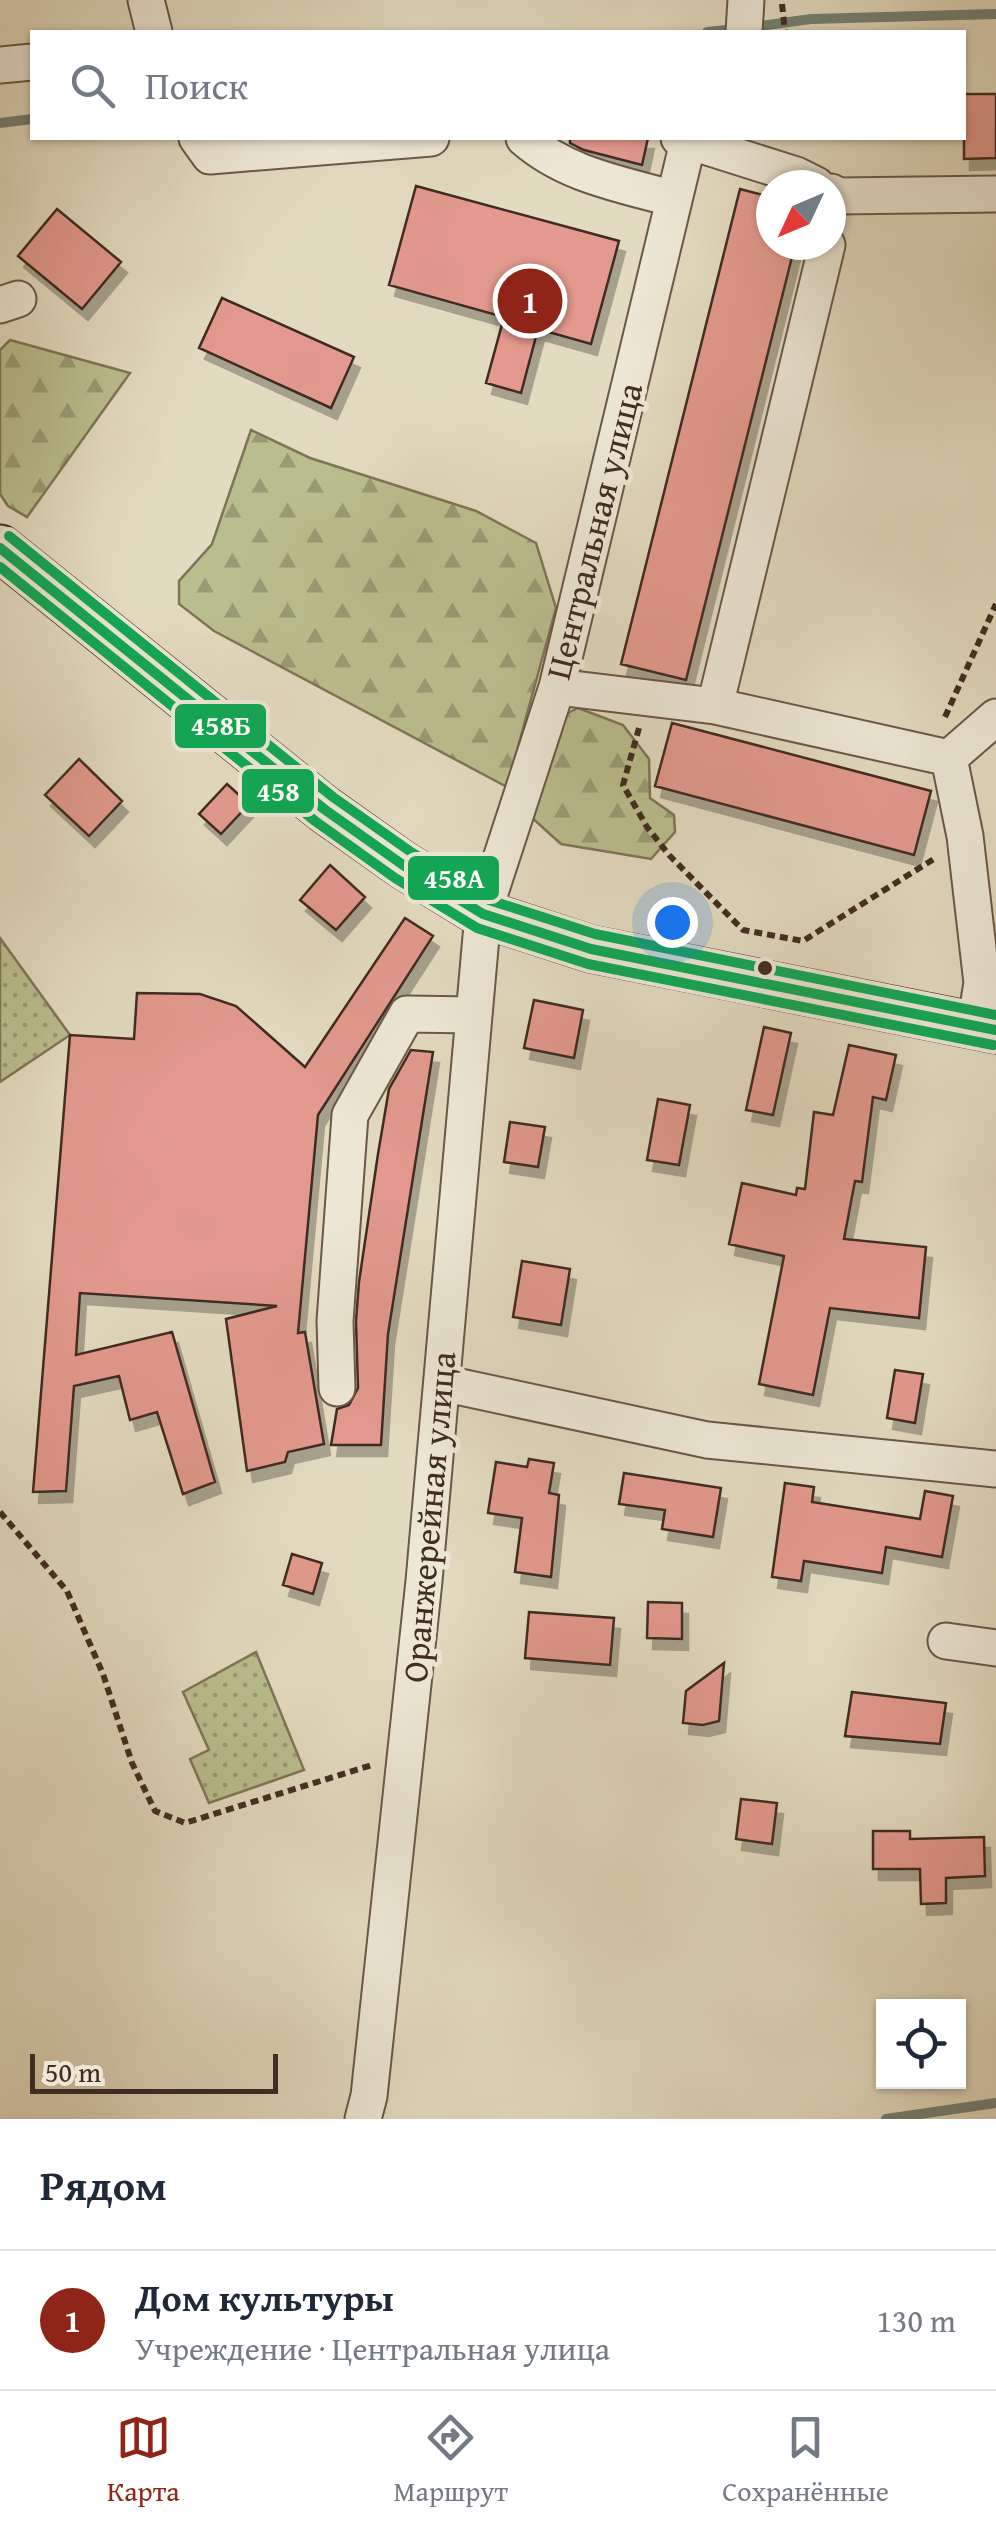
<!DOCTYPE html>
<html lang="ru">
<meta charset="utf-8">
<style>
:root{--surface:#fff;--page:#f6f6f7;--text:#1f2937;--muted:#747a83;--line:#e0e1e3;--accent:#8f2418}
body{margin:0;font-family:"Gentium Book Plus",serif;background:var(--page);color:var(--text)}
.controls{position:absolute;right:30px;bottom:30px;display:grid;overflow:hidden;border-radius:0px;box-shadow:0 2px 8px #0004}
.controls button{width:90px;height:90px;display:grid;place-items:center;padding:0;border:0;border-bottom:2px solid var(--line);background:var(--surface);color:var(--text);font:50px sans-serif}
.compass{position:absolute;left:756px;top:170px;width:90px;height:90px;border-radius:50%;background:var(--surface);box-shadow:0 2px 8px #0004;rotate:226deg}
.scale{position:absolute;left:30px;bottom:25px;width:248px;box-sizing:border-box;padding-left:10px;border:5px solid #412c21;border-top:0;font-size:28px;line-height:35px;white-space:nowrap;color:#412c21;-webkit-text-stroke:8px #ede8d6;paint-order:stroke}
.you{position:absolute;left:672px;top:922px;width:35px;height:35px;margin:-25px;border:8px solid #fff;border-radius:50%;background:#1a73e8;box-shadow:0 0 0 15px #1a73e833}
.badge{display:grid;place-items:center;width:65px;height:65px;border-radius:50%;background:var(--accent);color:#fff;font-size:32px;font-weight:700}
.pin{position:absolute;translate:-50% -50%;border:5px solid #fff;box-shadow:0 2px 10px #0006}
.list{margin:0;padding:0;list-style:none}
h2{display:flex;justify-content:space-between;align-items:center;height:130px;margin:0;padding:0 40px;font-size:42px}
h2 small{font-size:32px;font-weight:400;color:var(--muted)}
.list li{display:grid;grid-template-columns:65px 1fr auto;gap:30px;align-items:center;box-sizing:border-box;height:140px;padding:0 40px;border-top:2px solid var(--line)}
.list b{display:block;font-size:38px;white-space:nowrap}
.list p{margin:0;font-size:32px;white-space:nowrap;color:var(--muted)}
.list em{font-size:32px;font-style:normal;color:var(--muted)}
.icon{flex:none;width:55px;height:55px;fill:none;stroke:currentColor;stroke-width:2;stroke-linecap:round;stroke-linejoin:round}
.map{position:relative;flex:none;width:996px;height:2119px;overflow:hidden}
.search{position:absolute;background:var(--surface);box-shadow:0 2px 8px #0004;left:30px;right:30px;top:30px;height:110px;display:flex;align-items:center;gap:25px;box-sizing:border-box;padding:0 35px;border-radius:0px;color:var(--muted);font-size:38px}
.sheet{height:270px;background:var(--surface)}
nav{display:flex;justify-content:space-around;align-items:center;box-sizing:border-box;height:140px;border-top:2px solid var(--line);background:var(--surface);font-size:28px;color:var(--muted)}
nav a{display:grid;justify-items:center;gap:5px}
nav .on{color:var(--accent)}
.map>svg:first-child{display:block}
.green{fill:url(#green-dots);stroke:#7e7558;stroke-width:2.5}
.forest{fill:url(#forest-firs);stroke:#7e7558;stroke-width:2.5}
.lines{fill:none;stroke-linecap:round;stroke-linejoin:round}
.stream{stroke:#748276;stroke-width:10}
.building{fill:#e3998e;stroke:#412c21;stroke-width:2.5;filter:url(#shadow)}
.minor-casing{stroke:#6a5849;stroke-width:39}
.major-casing{stroke:#412c21;stroke-width:49}
.path{stroke:#412c21;stroke-width:6;stroke-dasharray:8 5;stroke-linecap:butt}
.minor{stroke:#ede8d6;stroke-width:35}
.major{stroke:#e3dbc0;stroke-width:45}
.bus-1-casing{stroke:#ede8d6;stroke-width:18}
.bus-2-casing{stroke:#ede8d6;stroke-width:18}
.bus-3-casing{stroke:#ede8d6;stroke-width:18}
.bus-1{stroke:#10a855;stroke-width:10}
.bus-2{stroke:#10a855;stroke-width:10}
.bus-3{stroke:#10a855;stroke-width:10}
.bus-dot{fill:#412c21;stroke:#ede8d6;stroke-width:4}
.labels{text-anchor:middle;stroke-width:10;stroke-linejoin:round;paint-order:stroke}
.street-label{font-size:35px;fill:#412c21;stroke:#ede8d6}
.line-badge{stroke:#ede8d6;stroke-width:4}
.badge-label{font-size:28px;text-anchor:middle;font-weight:bold;fill:#fff}
</style>
<div class="map">
<svg width="996" height="2119" viewBox="0 0 996 2119">
<defs>
<pattern id="green-dots" width="8" height="8" patternUnits="userSpaceOnUse" patternTransform="scale(2.5)"><rect width="8" height="8" fill="#babe8e"/><path d="M2 2h.1M6 6h.1" fill="none" stroke="#999b74" stroke-width="1.8" stroke-linecap="round"/></pattern>
<pattern id="forest-firs" width="22" height="20" patternUnits="userSpaceOnUse" patternTransform="scale(2.5)"><rect width="22" height="20" fill="#babe8e"/><path d="M5 1l3.5 6h-7zM16 11l3.5 6h-7z" fill="#999b74"/></pattern>
<filter id="shadow"><feDropShadow dx="6" dy="11" stdDeviation="0" flood-color="#0004"/></filter>
</defs>
<rect width="100%" height="100%" fill="#e3dbc0"/>
<filter id="stains"><feTurbulence type="fractalNoise" baseFrequency=".002" numOctaves="4"/><feColorMatrix values="0 0 0 0 .2 0 0 0 0 .09 0 0 0 0 .02 0 0 0 .5 -.17"/></filter>
<radialGradient id="worn" r=".72"><stop offset=".6" stop-color="#630" stop-opacity="0"/><stop offset="1" stop-color="#630" stop-opacity=".3"/></radialGradient>
<path class="green" d="M 0,938 L 70,1035 L 0,1082 Z
M 256,1652 L 304,1770 L 209,1803 L 190,1759 L 209,1750 L 183,1692 Z"/>
<path class="forest" d="M 10,340 L 130,373 L 27,517 L 8,506 L 0,494 L 0,350 Z
M 251,430 L 310,458 L 476,511 L 536,543 L 556,608 L 507,787 L 214,631 L 179,604 L 179,581 L 212,544 Z
M 578,708 L 623,725 L 649,759 L 650,798 L 674,815 L 675,832 L 651,859 L 561,844 L 529,815 L 556,719 Z"/>
<g class="lines">
<path class="stream" d="M 753,27 L 811,19 L 996,14
M 707,32 L 736,29
M 0,123 L 32,119
M 886,2119 L 996,2103"/>
</g>
<path class="building" d="M 964,94 L 996,94 L 996,158 L 964,159 Z
M 570,138 L 648,138 L 642,165 L 584,150 L 570,143 Z
M 416,186 L 619,241 L 591,344 L 538,329 L 521,393 L 486,383 L 504,317 L 389,285 Z
M 740,189 L 771,197 L 771,245 L 795,245 L 686,680 L 621,664 Z
M 57,209 L 121,262 L 82,309 L 18,256 Z
M 222,298 L 354,357 L 331,408 L 199,348 Z
M 672,723 L 931,791 L 914,855 L 655,786 Z
M 79,759 L 122,801 L 89,836 L 45,795 Z
M 227,784 L 249,804 L 221,834 L 199,814 Z
M 330,865 L 365,897 L 336,930 L 300,900 Z
M 405,918 L 433,936 L 318,1115 L 298,1333 L 305,1332 L 324,1444 L 288,1452 L 285,1462 L 247,1471 L 226,1319 L 277,1306 L 80,1293 L 76,1355 L 172,1332 L 215,1482 L 183,1494 L 157,1412 L 130,1420 L 119,1376 L 74,1386 L 66,1491 L 33,1492 L 70,1035 L 134,1039 L 137,993 L 200,994 L 236,1006 L 305,1067 Z
M 534,1000 L 583,1010 L 574,1058 L 524,1048 Z
M 764,1027 L 791,1033 L 773,1115 L 746,1110 Z
M 849,1045 L 896,1055 L 886,1100 L 873,1097 L 862,1182 L 855,1181 L 844,1239 L 926,1247 L 919,1318 L 830,1308 L 813,1395 L 759,1384 L 784,1256 L 729,1244 L 742,1183 L 796,1195 L 797,1188 L 805,1189 L 814,1112 L 833,1115 Z
M 411,1050 L 433,1052 L 388,1334 L 381,1445 L 331,1445 L 337,1409 L 349,1405 L 358,1388 L 356,1321 L 359,1282 L 378,1154 L 389,1089 Z
M 658,1099 L 690,1105 L 679,1165 L 647,1160 Z
M 510,1122 L 545,1127 L 538,1167 L 504,1162 Z
M 522,1261 L 570,1269 L 561,1325 L 513,1317 Z
M 895,1370 L 923,1374 L 915,1423 L 887,1418 Z
M 529,1459 L 554,1463 L 549,1493 L 559,1495 L 551,1577 L 515,1572 L 522,1518 L 488,1513 L 496,1462 L 527,1467 Z
M 624,1473 L 721,1488 L 713,1537 L 662,1529 L 665,1510 L 619,1504 Z
M 785,1483 L 814,1487 L 812,1502 L 920,1519 L 925,1491 L 953,1496 L 942,1557 L 886,1547 L 882,1573 L 804,1561 L 801,1581 L 772,1577 Z
M 292,1554 L 322,1563 L 313,1594 L 283,1585 Z
M 648,1602 L 682,1603 L 682,1639 L 647,1638 Z
M 529,1612 L 614,1618 L 610,1665 L 525,1658 Z
M 724,1663 L 719,1721 L 703,1725 L 683,1723 L 686,1691 Z
M 852,1692 L 946,1703 L 940,1744 L 845,1736 Z
M 741,1799 L 777,1803 L 772,1844 L 736,1839 Z
M 873,1831 L 910,1831 L 910,1839 L 984,1837 L 985,1876 L 946,1878 L 946,1903 L 921,1904 L 920,1869 L 873,1869 Z"/>
<g class="lines">
<defs>
<path id="minor" d="M 146,0 L 154,32
M 744,32 L 746,0
M 0,65 L 32,62
M 197,138 L 210,156 L 431,138
M 524,138 C 566,175 621,184 674,199
M 679,138 L 796,175 L 816,185
M 831,192 L 839,196 L 996,194
M 827,245 L 715,706 L 949,758 L 996,717
M 0,305 L 18,299
M 557,687 L 715,706
M 949,758 L 965,836 L 982,983 L 975,1026
M 442,1383 L 707,1440 L 996,1469
M 337,1388 L 335,1321 L 350,1115 L 407,1014 L 474,1015
M 946,1641 L 996,1648
M 363,2119 L 369,2096 L 424,1581 L 483,914 L 557,687 L 688,142 L 692,138"/>
<path id="major" d="M 0,548 L 324,809 L 403,865 L 483,914 L 591,949 L 996,1030"/>
</defs>
<use href="#minor" class="minor-casing"/>
<use href="#major" class="major-casing"/>
<path class="path" d="M 782,4 L 785,32
M 945,717 L 996,604
M 639,728 L 623,785 L 647,827 L 669,855 L 743,930 L 803,941 L 937,857
M 0,1512 L 67,1591 L 103,1674 L 132,1763 L 155,1811 L 185,1823 L 372,1765"/>
<use href="#minor" class="minor"/>
<use href="#major" class="major"/>
<defs>
<path id="bus-1" d="M 0,548 L 324,809 L 403,865 L 483,914 L 591,949 L 996,1030"/>
<path id="bus-2" d="M 0,567 L 315,821 L 395,878 L 477,928 L 588,964 L 993,1045"/>
<path id="bus-3" d="M 9,536 L 333,797 L 411,852 L 489,900 L 595,934 L 996,1015"/>
</defs>
<use href="#bus-1" class="bus-1-casing"/>
<use href="#bus-2" class="bus-2-casing"/>
<use href="#bus-3" class="bus-3-casing"/>
<use href="#bus-1" class="bus-1"/>
<use href="#bus-2" class="bus-2"/>
<use href="#bus-3" class="bus-3"/>
</g>
<circle class="bus-dot" cx="765" cy="968" r="9"/>
<g class="labels">
<g class="street-label">
<text transform="translate(594 531) rotate(-76)" y="12">Центральная улица</text>
<text transform="translate(429 1517) rotate(-85)" y="12">Оранжерейная улица</text>
</g>
</g>
<g class="line-badge">
<rect x="173" y="702" width="95" height="48" rx="10" fill="#10a855"/>
<rect x="240" y="767" width="76" height="48" rx="10" fill="#10a855"/>
<rect x="406" y="854" width="95" height="48" rx="10" fill="#10a855"/>
</g>
<g class="badge-label">
<text x="221" y="735">458Б</text>
<text x="278" y="801">458</text>
<text x="454" y="888">458А</text>
</g>
<rect width="100%" height="100%" filter="url(#stains)"/>
<rect width="100%" height="100%" fill="url(#worn)"/>
</svg>
<div class="controls">
<button><svg class="icon" aria-label="locate" viewBox="0 0 24 24"><circle cx="12" cy="12" r="6"/><path d="M12 2v4M12 18v4M2 12h4M18 12h4"/></svg></button>
</div>
<svg class="compass" viewBox="-18 -18 36 36"><path d="M0-13l5 13h-10z" fill="#e53935"/><path d="M0 13l5-13h-10z" fill="#747a83"/></svg>
<div class="scale">50 m</div>
<div class="you"></div>
<div class="pin badge" style="left:530px;top:301px">1</div>
<div class="search"><svg class="icon" aria-label="search" viewBox="0 0 24 24"><circle cx="10" cy="10" r="6"/><path d="M15 15l6 6"/></svg>Поиск</div>
</div>
<section class="sheet">
<h2>Рядом<small></small></h2>
<ul class="list">
<li><span class="badge">1</span><div><b>Дом культуры</b><p>Учреждение · Центральная улица</p></div><em>130 m</em></li>
</ul>
</section>
<nav>
<a class="on"><svg class="icon" aria-label="map" viewBox="0 0 24 24"><path d="M3 6l6-2 6 2 6-2v14l-6 2-6-2-6 2zM9 4v14M15 6v14"/></svg>Карта</a>
<a><svg class="icon" aria-label="directions" viewBox="0 0 24 24"><path d="M12 3l9 9-9 9-9-9zM9 14v-3h6M13 9l2 2-2 2"/></svg>Маршрут</a>
<a><svg class="icon" aria-label="saved" viewBox="0 0 24 24"><path d="M7 4h10v16l-5-4-5 4z"/></svg>Сохранённые</a>
</nav>
